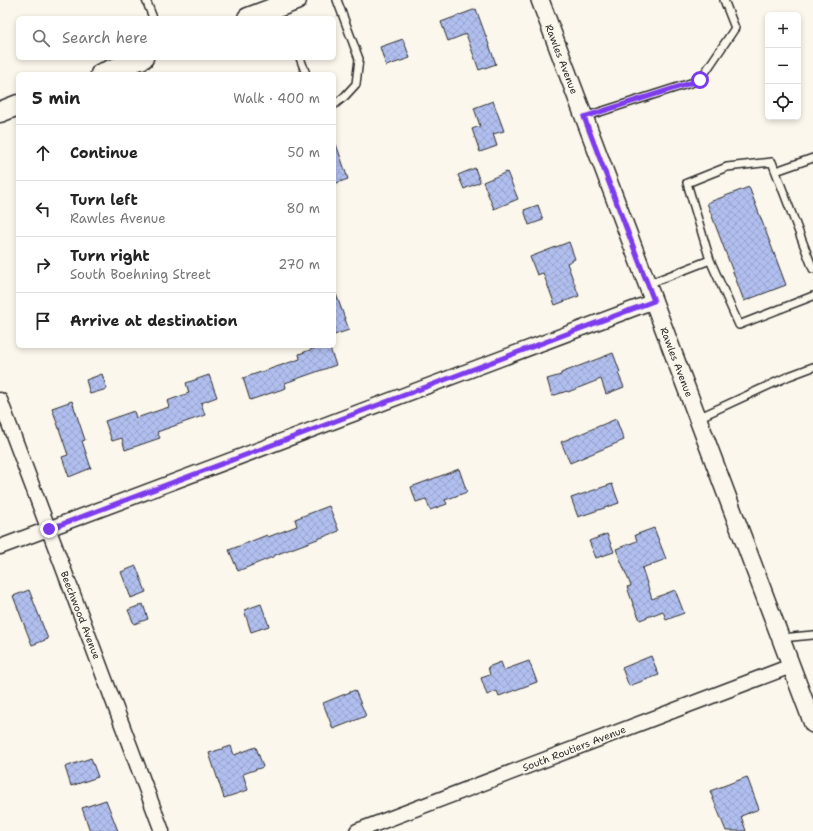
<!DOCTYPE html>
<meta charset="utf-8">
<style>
:root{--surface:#fff;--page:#f2f2f2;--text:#222;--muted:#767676;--line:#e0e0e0}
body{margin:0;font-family:"Shantell Sans",sans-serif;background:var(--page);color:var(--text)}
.controls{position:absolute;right:12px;top:12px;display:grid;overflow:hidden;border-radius:6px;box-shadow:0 2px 6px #0003}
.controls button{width:36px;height:36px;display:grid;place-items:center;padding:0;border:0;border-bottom:1px solid var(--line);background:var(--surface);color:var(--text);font:20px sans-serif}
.stop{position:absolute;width:12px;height:12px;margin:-9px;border:3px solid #7c3aed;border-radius:50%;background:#fff}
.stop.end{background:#7c3aed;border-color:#fff;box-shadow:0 1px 4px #0008}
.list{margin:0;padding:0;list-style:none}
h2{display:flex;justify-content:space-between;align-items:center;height:52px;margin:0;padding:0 16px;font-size:17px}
h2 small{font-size:13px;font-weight:400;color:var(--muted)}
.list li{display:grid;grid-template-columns:26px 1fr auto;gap:12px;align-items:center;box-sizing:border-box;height:56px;padding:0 16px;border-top:1px solid var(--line)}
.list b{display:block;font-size:15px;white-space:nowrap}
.list p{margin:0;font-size:13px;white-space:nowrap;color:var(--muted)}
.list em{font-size:13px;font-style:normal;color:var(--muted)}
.icon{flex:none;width:22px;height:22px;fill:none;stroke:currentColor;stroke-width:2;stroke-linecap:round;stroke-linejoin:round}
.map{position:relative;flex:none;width:813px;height:831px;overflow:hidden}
.search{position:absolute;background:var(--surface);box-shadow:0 2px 6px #0003;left:16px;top:16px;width:320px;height:44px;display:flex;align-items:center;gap:10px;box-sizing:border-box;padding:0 14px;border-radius:6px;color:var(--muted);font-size:15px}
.panel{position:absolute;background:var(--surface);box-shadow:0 2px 6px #0003;left:16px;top:72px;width:320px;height:276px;border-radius:6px}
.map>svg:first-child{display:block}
.building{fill:url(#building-cross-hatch);stroke:#2b2b2b}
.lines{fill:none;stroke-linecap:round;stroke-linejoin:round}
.service-casing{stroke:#2b2b2b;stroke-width:10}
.minor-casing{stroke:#2b2b2b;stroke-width:17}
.tertiary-casing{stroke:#2b2b2b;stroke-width:20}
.secondary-casing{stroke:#2b2b2b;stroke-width:23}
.service{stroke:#fbf7ec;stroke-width:7}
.minor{stroke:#fbf7ec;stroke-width:14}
.tertiary{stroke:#fbf7ec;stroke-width:17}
.secondary{stroke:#fbf7ec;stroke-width:20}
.route{stroke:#7c3aed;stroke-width:5}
.labels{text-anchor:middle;stroke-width:3.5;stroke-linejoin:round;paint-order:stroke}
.street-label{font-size:10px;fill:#2b2b2b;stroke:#fbf7ec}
</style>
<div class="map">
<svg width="813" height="831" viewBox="0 0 813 831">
<defs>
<pattern id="building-cross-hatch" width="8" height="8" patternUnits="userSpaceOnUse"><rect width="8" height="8" fill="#b1bfef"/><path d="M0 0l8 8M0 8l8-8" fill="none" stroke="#98a4cd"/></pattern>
</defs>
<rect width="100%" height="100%" fill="#fbf7ec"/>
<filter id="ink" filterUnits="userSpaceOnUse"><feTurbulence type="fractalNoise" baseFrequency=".025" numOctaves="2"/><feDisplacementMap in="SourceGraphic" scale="8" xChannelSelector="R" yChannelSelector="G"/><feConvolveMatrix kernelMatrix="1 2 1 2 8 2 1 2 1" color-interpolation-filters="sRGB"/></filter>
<g filter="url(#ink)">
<path class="building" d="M 476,9 L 496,64 L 479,70 L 466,34 L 448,41 L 441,22 Z
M 403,39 L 410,58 L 386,66 L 380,47 Z
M 493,101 L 504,131 L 493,134 L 497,146 L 480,152 L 472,129 L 480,126 L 474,108 Z
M 336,144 L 348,179 L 334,184 L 334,145 Z
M 475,168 L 480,182 L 464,189 L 458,175 Z
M 507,172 L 518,199 L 494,209 L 483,182 Z
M 749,187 L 786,285 L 744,301 L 707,203 Z
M 538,205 L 543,220 L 529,225 L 524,210 Z
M 569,242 L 575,259 L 567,263 L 579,296 L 555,305 L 543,273 L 537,275 L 530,257 Z
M 334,294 L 336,294 L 349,330 L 334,335 Z
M 321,346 L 329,346 L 336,365 L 285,383 L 286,388 L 250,400 L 243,378 L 300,359 L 299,354 Z
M 613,353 L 620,372 L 618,373 L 624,387 L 606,394 L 601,379 L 568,392 L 567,391 L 552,396 L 547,379 L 561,375 L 561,373 Z
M 102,374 L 107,389 L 90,394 L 86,380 Z
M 209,375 L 217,397 L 201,403 L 205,415 L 157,432 L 160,438 L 125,450 L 122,438 L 112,441 L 105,421 L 134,411 L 136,418 L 169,407 L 167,401 L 189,393 L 186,383 Z
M 72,401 L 85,440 L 82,441 L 91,468 L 69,477 L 62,457 L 68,455 L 52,408 Z
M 616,419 L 624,440 L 570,463 L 561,442 Z
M 459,469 L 467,492 L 445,500 L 447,504 L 430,510 L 426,499 L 416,502 L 411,487 Z
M 612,484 L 619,503 L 578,517 L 571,498 Z
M 329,506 L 339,531 L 275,555 L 275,556 L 238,571 L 229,550 L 267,535 L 268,537 L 297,526 L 295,519 Z
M 654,528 L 666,559 L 642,568 L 652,599 L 675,590 L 684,613 L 666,620 L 663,611 L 640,620 L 633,604 L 627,587 L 631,586 L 616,549 L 637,541 L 635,535 Z
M 607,534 L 614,552 L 596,558 L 589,541 Z
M 136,566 L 146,592 L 131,598 L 121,572 Z
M 29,590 L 48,639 L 32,645 L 13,596 Z
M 143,604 L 148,619 L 134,624 L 128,610 Z
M 261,604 L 269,626 L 251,632 L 244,610 Z
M 651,656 L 659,675 L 629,686 L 622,668 Z
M 529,661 L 537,682 L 499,696 L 497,691 L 487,695 L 481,678 L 490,675 L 488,667 L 501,662 L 504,670 Z
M 355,690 L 366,716 L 333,729 L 323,703 Z
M 231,746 L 234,755 L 256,747 L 263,767 L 243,774 L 248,790 L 224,798 L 209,753 Z
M 91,758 L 98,777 L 71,786 L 65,767 Z
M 747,777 L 759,809 L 741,816 L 746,831 L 726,831 L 710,791 Z
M 106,800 L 118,831 L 90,831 L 82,808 Z"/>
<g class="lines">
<defs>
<path id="service" d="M 146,0 L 153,18
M 300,58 L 306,74
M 334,105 L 345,96 L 356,84 L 359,59 L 337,0
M 584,117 L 700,80 L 735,28 L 724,0
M 776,171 L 813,158
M 813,269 L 772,162 L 727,167 L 687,183 L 710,260 L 739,325 L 813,296
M 648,284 L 710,260
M 698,418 L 789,376 L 813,367
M 781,638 L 813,635"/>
<path id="minor" d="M 0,400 L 162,831
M 0,547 L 654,301
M 357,831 L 791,666"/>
<path id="tertiary" d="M 540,0 L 813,724"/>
<path id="secondary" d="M 248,18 L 296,0
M 101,74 L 143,58
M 0,112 L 18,105"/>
</defs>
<use href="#service" class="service-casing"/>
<use href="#minor" class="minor-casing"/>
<use href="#tertiary" class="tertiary-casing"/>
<use href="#secondary" class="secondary-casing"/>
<use href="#service" class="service"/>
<use href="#minor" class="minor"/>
<use href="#tertiary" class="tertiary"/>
<use href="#secondary" class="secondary"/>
</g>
</g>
<g class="lines" filter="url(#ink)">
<path class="route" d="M 49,529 L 654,301 L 584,117 L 700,80"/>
</g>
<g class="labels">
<g class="street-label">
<text transform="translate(562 59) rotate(69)" y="4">Rawles Avenue</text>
<text transform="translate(677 362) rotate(69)" y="4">Rawles Avenue</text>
<text transform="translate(81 615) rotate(69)" y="4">Beechwood Avenue</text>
<text transform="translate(574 748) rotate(-21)" y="4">South Routiers Avenue</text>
</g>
</g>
</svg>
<div class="controls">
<button>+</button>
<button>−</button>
<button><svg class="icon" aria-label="locate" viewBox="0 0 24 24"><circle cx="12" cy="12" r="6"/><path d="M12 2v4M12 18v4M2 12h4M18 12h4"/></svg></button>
</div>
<div class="stop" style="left:700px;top:80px"></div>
<div class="stop end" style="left:49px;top:529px"></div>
<div class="search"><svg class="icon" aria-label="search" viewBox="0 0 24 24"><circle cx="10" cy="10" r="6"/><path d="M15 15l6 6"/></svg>Search here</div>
<section class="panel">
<h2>5 min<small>Walk · 400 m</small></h2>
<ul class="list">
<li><svg class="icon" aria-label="ahead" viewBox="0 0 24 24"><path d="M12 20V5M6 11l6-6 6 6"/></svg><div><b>Continue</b></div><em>50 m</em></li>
<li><svg class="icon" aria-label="left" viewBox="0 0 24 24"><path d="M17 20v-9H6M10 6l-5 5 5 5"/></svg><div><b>Turn left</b><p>Rawles Avenue</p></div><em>80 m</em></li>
<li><svg class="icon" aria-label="right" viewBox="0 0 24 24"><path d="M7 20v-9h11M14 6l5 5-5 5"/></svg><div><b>Turn right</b><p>South Boehning Street</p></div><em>270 m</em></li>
<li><svg class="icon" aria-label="arrive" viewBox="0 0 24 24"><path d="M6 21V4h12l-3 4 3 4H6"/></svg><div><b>Arrive at destination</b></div></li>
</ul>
</section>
</div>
